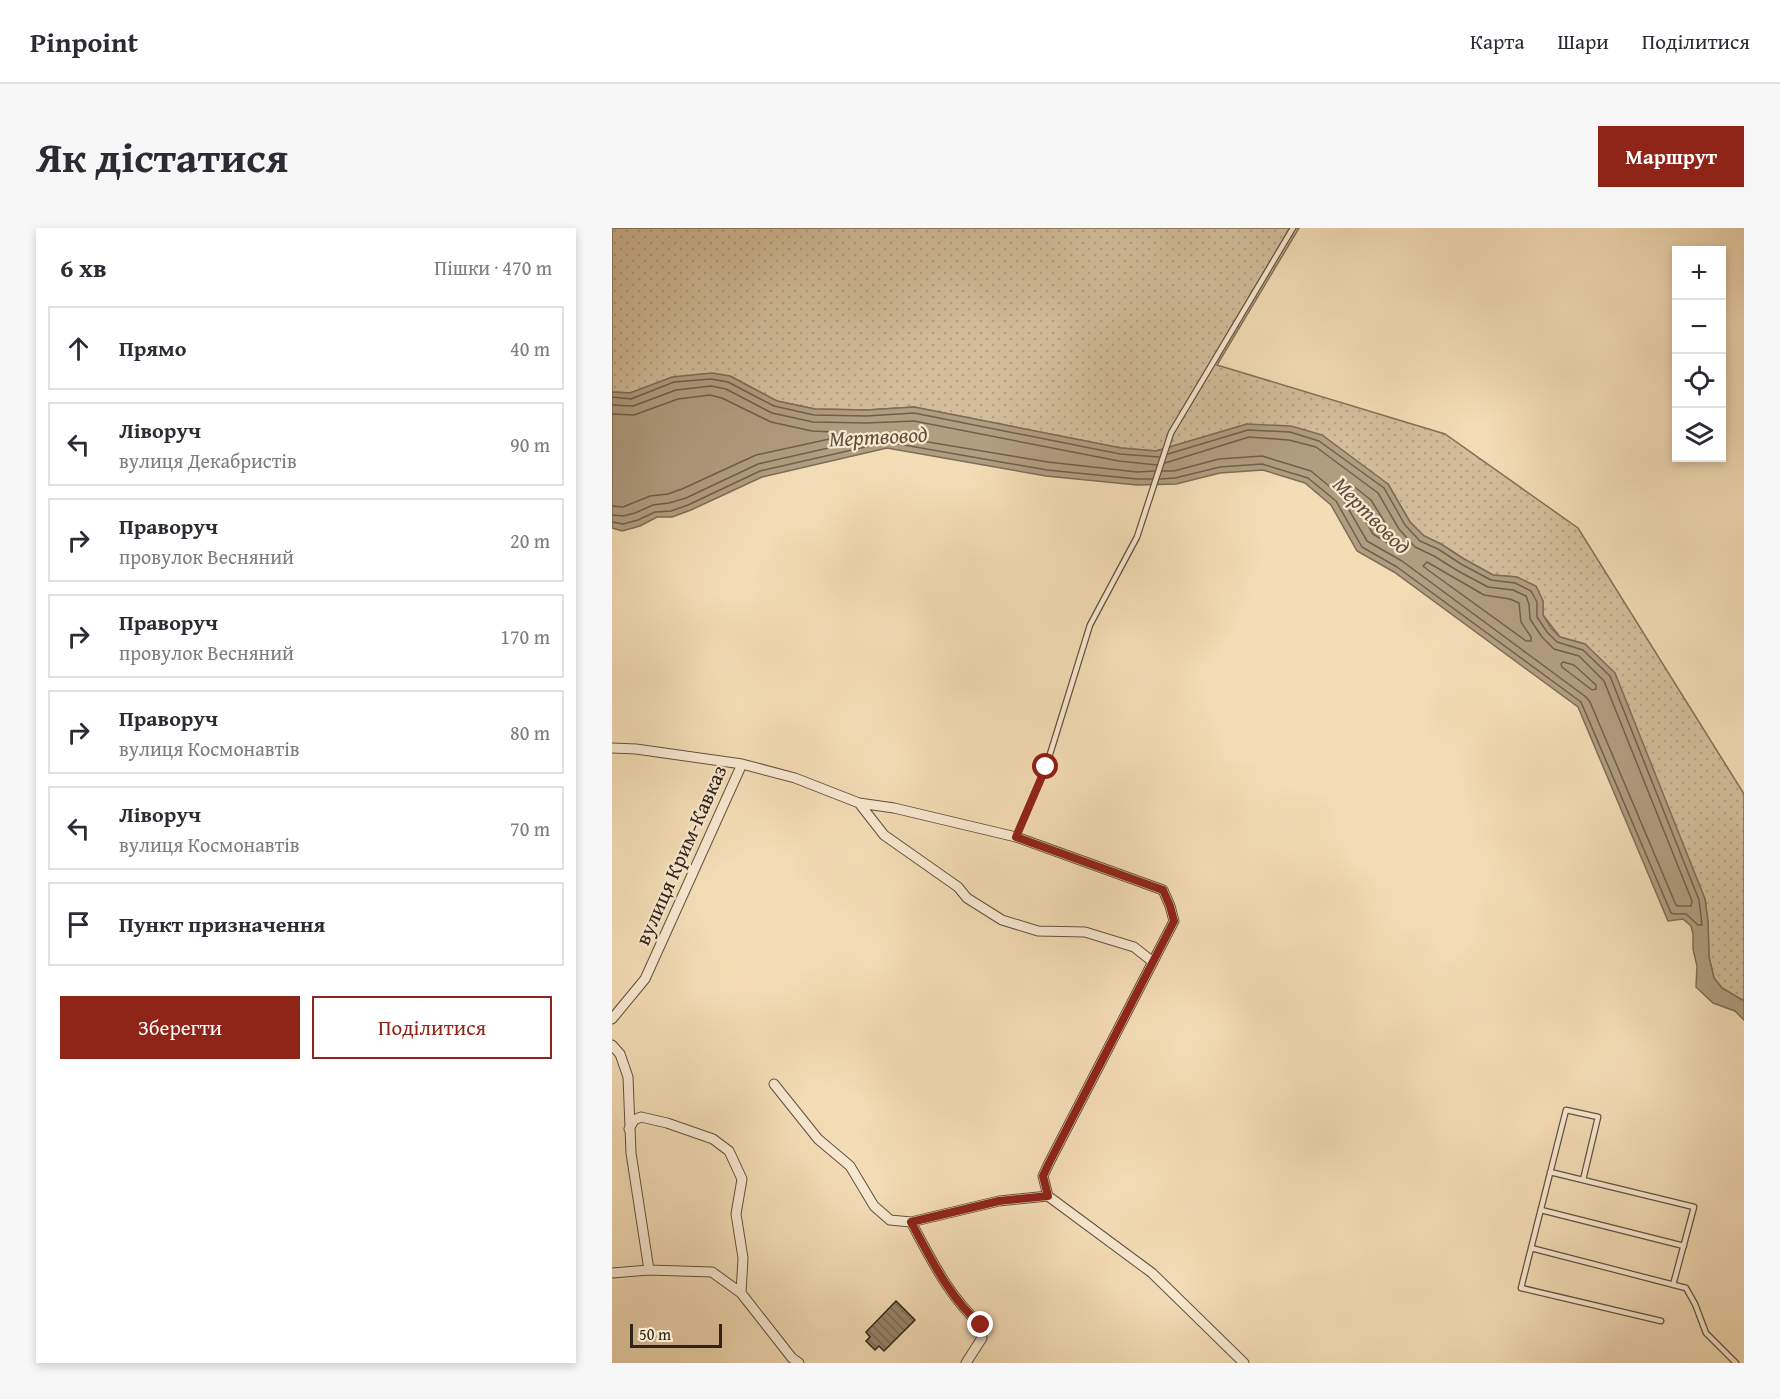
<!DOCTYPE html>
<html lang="uk">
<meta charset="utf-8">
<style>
:root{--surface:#fff;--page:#f7f7f7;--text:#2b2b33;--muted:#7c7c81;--line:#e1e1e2;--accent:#8f2418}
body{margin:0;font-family:"Gentium Book Plus",serif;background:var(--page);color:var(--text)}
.controls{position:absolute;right:18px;top:18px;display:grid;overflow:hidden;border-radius:0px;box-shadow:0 3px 9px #0003}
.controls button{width:54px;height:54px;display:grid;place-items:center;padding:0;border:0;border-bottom:2px solid var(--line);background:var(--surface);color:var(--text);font:30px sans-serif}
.scale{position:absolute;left:18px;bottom:15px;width:92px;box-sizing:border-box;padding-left:6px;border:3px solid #302416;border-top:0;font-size:16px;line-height:21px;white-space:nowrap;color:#302416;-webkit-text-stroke:4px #f8e8d0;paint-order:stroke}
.stop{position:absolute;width:18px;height:18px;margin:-14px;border:4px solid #8f2418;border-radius:50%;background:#fff}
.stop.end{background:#8f2418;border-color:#fff;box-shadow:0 2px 6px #0008}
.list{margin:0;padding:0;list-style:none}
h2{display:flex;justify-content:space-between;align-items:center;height:78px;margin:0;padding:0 24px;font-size:26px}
h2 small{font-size:20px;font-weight:400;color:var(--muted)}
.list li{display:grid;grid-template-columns:39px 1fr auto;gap:18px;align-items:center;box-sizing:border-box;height:84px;margin:0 12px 12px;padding:0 12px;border:2px solid var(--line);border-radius:0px}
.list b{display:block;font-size:22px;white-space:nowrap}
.list p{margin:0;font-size:20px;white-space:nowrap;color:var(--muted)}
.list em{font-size:20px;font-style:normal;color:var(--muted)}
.actions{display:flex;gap:12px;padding:18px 24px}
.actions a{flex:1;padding:14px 0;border:2px solid var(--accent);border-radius:0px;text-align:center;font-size:21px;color:var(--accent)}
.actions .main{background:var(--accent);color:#fff}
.icon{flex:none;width:33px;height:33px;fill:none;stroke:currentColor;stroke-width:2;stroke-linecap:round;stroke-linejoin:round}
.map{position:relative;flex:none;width:1132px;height:1135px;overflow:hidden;border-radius:0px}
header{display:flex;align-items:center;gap:36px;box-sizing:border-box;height:84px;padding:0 30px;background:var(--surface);border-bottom:2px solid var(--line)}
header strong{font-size:28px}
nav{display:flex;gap:33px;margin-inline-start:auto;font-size:21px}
.intro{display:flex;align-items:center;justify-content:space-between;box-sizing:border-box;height:144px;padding:0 36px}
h1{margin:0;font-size:42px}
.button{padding:15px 27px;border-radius:0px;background:var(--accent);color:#fff;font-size:21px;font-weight:700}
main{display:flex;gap:36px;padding:0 36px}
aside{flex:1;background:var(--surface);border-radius:0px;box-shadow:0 3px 9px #0003}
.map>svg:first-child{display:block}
.grass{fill:url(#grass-dots);stroke:#827058;stroke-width:1.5}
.water{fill:#b19d80;stroke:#7d6d56;stroke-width:1.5}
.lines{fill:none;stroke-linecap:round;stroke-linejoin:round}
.shore{stroke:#70604b;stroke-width:1.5}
.building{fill:url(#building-back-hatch);stroke:#302416;stroke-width:1.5}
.service-casing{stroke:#61523e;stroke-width:7}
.minor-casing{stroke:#61523e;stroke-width:11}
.service{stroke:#f8e8d0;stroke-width:4.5}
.minor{stroke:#f8e8d0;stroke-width:9}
.route{stroke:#8f2418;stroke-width:8}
.labels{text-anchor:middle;stroke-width:4.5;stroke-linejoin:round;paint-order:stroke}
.street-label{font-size:21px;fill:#302416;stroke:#f8e8d0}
.water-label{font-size:22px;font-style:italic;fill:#5d4e3b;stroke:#f8e8d0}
</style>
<header>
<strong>Pinpoint</strong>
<nav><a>Карта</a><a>Шари</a><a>Поділитися</a></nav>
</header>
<div class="intro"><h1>Як дістатися</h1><a class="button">Маршрут</a></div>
<main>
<aside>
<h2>6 хв<small>Пішки · 470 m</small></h2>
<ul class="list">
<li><svg class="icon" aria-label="ahead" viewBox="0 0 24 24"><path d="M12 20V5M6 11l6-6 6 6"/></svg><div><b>Прямо</b></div><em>40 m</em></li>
<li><svg class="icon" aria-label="left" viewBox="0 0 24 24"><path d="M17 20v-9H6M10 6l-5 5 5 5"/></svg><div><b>Ліворуч</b><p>вулиця Декабристів</p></div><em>90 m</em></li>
<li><svg class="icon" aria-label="right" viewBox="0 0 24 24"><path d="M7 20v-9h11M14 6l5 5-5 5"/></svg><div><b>Праворуч</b><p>провулок Весняний</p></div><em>20 m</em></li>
<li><svg class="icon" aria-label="right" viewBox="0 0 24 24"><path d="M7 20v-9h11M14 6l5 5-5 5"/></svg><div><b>Праворуч</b><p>провулок Весняний</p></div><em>170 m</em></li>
<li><svg class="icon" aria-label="right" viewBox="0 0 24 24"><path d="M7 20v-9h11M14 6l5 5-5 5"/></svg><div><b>Праворуч</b><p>вулиця Космонавтів</p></div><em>80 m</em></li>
<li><svg class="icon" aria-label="left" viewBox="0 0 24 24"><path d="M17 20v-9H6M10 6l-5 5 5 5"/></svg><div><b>Ліворуч</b><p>вулиця Космонавтів</p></div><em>70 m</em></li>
<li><svg class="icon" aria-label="arrive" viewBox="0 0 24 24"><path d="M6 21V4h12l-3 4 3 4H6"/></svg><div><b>Пункт призначення</b></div></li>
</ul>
<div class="actions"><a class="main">Зберегти</a><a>Поділитися</a></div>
</aside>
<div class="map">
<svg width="1132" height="1135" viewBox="0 0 1132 1135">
<defs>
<pattern id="grass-dots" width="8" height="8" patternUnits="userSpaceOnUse" patternTransform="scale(1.5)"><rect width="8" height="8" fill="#d3bd9b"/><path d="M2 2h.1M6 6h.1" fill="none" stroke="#b5a285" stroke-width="1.8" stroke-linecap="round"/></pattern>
<pattern id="building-back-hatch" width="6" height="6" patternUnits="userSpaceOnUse" patternTransform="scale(1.5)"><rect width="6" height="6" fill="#968469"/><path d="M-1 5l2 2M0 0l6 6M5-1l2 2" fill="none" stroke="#7b6c55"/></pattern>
</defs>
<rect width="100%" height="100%" fill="#f4dcb6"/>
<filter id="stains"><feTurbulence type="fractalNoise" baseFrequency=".00333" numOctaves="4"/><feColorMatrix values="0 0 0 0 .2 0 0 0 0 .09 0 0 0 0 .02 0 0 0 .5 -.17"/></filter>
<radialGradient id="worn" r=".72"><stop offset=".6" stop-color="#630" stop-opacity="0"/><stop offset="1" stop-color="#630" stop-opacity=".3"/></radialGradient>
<path class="grass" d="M 0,0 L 687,0 L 605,137 L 833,206 L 966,300 L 1132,566 L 1132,773 L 1110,760 L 1102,750 L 1097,729 L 1096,694 L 1093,671 L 973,416 L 948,409 L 931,387 L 931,373 L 905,349 L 881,347 L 852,331 L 829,316 L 812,308 L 798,294 L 776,256 L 635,196 L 544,223 L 509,220 L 302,179 L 255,182 L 203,181 L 165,173 L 118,148 L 39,158 L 18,165 L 0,164 Z"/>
<path class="water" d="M 100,145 L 118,148 L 165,173 L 203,181 L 255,182 L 302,179 L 509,220 L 544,223 L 635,196 L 679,198 L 710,207 L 776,256 L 798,294 L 812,308 L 829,316 L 852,331 L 881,347 L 905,349 L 924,358 L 931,373 L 931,387 L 939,400 L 948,409 L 973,416 L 1003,445 L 1093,671 L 1096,694 L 1097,729 L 1102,750 L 1110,760 L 1132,773 L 1132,792 L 1123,783 L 1101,775 L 1084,759 L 1085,738 L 1081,721 L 1081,706 L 1079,698 L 1071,691 L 1056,693 L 966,479 L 782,344 L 745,323 L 719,277 L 693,255 L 651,242 L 608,245 L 564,256 L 525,257 L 434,248 L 275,220 L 150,249 L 79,282 L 60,289 L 45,289 L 28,298 L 10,303 L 0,300 L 0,164 L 18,165 L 60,149 Z"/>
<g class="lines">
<path class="shore" d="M 0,169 L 19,171 L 62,154 L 99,151 L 116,154 L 162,178 L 202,187 L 255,188 L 302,185 L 508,226 L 547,229
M 0,177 L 21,178 L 64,162 L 99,158 L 114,161 L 160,185 L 201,194 L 255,195 L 302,193 L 507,233 L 545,237
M 0,186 L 22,187 L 66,171 L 98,167 L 110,170 L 159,194 L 200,203 L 222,204 L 224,207 L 222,210 L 144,227 L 70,261 L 56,266 L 38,268 L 11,279 L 0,278
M 550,243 L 562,243 L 607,231 L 650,228 L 699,243 L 729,268 L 755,313 L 790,333 L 974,469 L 978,474 L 1064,677 L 1066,678 L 1079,678 L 1080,673 L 992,453 L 967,428 L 942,421 L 930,409 L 918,391 L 917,376 L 914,368 L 901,362 L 876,359 L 846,343 L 822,328 L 803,319 L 787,301 L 766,265 L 704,219 L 677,212 L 637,209 L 553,235
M 548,251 L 563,250 L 608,239 L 650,236 L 696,250 L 724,273 L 750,319 L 785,339 L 969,474 L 1059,685 L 1062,686 L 1074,686 L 1086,697 L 1090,697 L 1087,672 L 998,448 L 971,422 L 945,414 L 935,404 L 925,389 L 925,374 L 919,363 L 903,355 L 879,352 L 849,336 L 826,321 L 808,313 L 793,297 L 772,260 L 707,213 L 678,204 L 636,202 L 556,226
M 735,257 L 739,256 L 759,272 L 780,306 L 786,314 L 786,318 L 782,319 L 761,306 L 734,260 Z
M 0,287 L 11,288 L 23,285 L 41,277 L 57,275 L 74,270 L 146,236 L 274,207 L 436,234 L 525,244 L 543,243
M 0,294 L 11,296 L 26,292 L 43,284 L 59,283 L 76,277 L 148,243 L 275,214 L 435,242 L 525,251 L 540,251
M 815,334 L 872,367 L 898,371 L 907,375 L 909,394 L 919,409 L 919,413 L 914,413 L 816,342 L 811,338 Z
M 951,434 L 962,437 L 984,457 L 984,461 L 980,462 L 950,439 L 949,436 Z"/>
</g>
<path class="building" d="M 284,1073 L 303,1092 L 272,1123 L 267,1118 L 263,1122 L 254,1113 L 258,1109 L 254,1104 Z"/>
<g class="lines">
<defs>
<path id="service" d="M 404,609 L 434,539 L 478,397 L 525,309 L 559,205 L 681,0
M 938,944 L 1082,979 L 1061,1057
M 971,952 L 986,889 L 954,882 L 909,1060 L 1049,1093
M 929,982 L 1072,1018
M 919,1020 L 1074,1060 L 1083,1076 L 1094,1105 L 1124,1135"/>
<path id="minor" d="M 0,520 L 24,521 L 130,536 L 183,550 L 247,575 L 282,580 L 404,609 L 551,662 L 558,678 L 562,693 L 437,935 L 431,948 L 436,968
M 247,575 L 272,607 L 346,659 L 355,670 L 390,692 L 426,703 L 473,704 L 522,719 L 541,734
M 0,791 L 33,751 L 130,536
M 0,817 L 8,826 L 16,849 L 19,925 L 37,1042
M 162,856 L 206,911 L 238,938 L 262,978 L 278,992 L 299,994 L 387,973 L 436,968 L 540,1045 L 632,1135
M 17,901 L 22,892 L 29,889 L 55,895 L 101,911 L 117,923 L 130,951 L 124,986 L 131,1030 L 129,1065
M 299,994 C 319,1031 337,1069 369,1097 L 370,1110 L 354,1135
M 0,1045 L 37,1042 L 100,1044 L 129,1065 L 180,1130 L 187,1135"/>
</defs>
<use href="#service" class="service-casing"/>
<use href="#minor" class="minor-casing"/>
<use href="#service" class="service"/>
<use href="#minor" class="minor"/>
</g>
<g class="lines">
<path class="route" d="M 369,1097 C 337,1069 319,1031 299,994 L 387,973 L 436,968 L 431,948 L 437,935 L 562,693 L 558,678 L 551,662 L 404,609 L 434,539"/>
</g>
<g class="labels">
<g class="street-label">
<text transform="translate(69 627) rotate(-66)" y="7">вулиця Крим-Кавказ</text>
</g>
<g class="water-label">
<text transform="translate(266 208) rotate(-3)" y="8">Мертвовод</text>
<text transform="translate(760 287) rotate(45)" y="8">Мертвовод</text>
</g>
</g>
<rect width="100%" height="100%" filter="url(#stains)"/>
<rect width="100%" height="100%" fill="url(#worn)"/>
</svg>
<div class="controls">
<button>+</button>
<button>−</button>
<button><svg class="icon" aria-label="locate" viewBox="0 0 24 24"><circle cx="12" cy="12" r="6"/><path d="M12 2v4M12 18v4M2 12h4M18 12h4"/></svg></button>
<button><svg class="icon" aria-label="layers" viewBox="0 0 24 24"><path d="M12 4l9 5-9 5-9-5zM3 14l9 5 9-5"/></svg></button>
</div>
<div class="scale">50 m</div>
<div class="stop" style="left:434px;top:539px"></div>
<div class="stop end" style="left:369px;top:1097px"></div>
</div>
</main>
